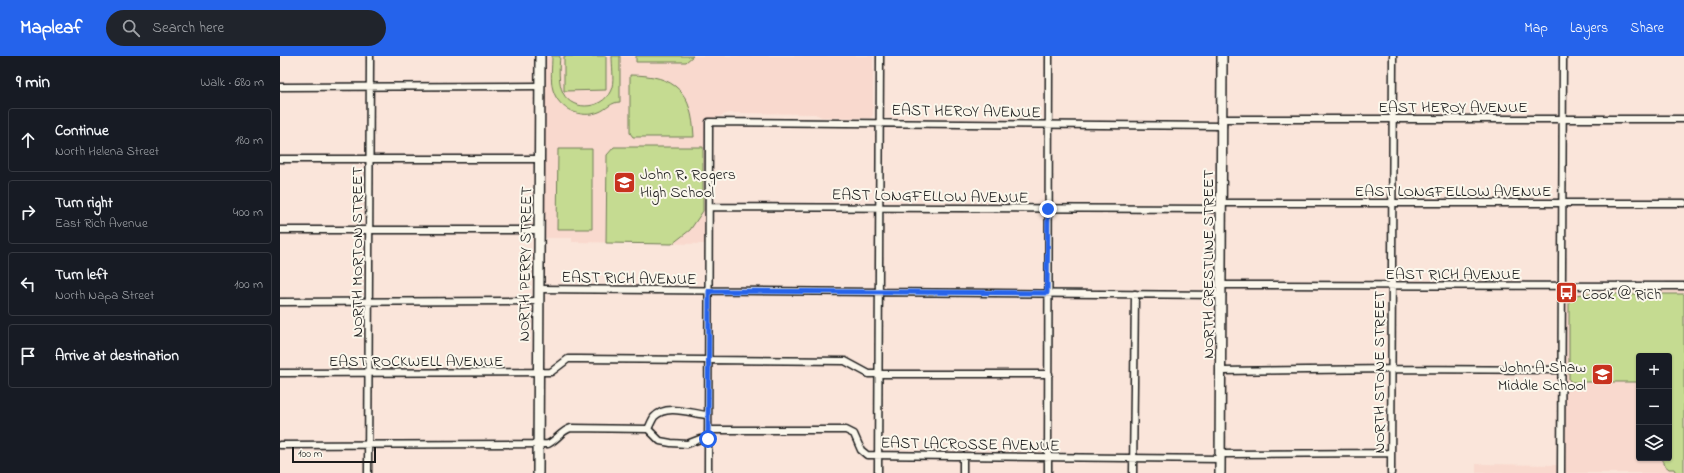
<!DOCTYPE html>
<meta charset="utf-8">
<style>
:root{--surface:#171b24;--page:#20242c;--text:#f1f3f6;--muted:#9ea1a6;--line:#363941;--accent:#2563eb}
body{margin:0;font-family:"Indie Flower",sans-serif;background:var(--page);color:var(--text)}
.controls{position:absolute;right:12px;bottom:12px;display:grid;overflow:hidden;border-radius:4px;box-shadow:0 1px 3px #0004}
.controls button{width:36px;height:36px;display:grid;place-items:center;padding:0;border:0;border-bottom:1px solid var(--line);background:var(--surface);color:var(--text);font:20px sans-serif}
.scale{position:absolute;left:12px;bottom:10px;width:84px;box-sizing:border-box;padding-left:4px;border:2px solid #1c1c1c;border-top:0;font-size:11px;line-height:14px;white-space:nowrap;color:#1c1c1c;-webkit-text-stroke:3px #fbf7ec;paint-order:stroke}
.stop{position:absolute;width:12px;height:12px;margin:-9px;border:3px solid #2563eb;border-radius:50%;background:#fff}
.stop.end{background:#2563eb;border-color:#fff;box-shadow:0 1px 4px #0008}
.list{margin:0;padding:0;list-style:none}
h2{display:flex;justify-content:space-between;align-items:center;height:52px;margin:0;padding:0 16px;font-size:17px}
h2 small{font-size:13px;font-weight:400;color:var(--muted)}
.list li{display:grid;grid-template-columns:26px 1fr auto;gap:12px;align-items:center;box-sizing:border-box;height:64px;margin:0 8px 8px;padding:0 8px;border:1px solid var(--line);border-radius:4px}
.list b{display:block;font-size:15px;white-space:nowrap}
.list p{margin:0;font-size:13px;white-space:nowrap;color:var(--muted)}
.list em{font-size:13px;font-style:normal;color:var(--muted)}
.icon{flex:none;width:22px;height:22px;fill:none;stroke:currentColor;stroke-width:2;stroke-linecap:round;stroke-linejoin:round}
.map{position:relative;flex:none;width:1404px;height:417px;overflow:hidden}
header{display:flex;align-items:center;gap:24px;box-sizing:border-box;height:56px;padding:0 20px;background:var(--accent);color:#fff}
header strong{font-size:19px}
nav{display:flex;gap:22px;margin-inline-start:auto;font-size:14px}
.search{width:280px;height:36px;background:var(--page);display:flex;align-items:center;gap:10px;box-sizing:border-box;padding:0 14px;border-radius:22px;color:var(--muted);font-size:15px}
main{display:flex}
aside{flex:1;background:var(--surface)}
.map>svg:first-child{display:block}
.built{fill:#f9d9ce;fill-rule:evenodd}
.green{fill:#c5db91;stroke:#707c56}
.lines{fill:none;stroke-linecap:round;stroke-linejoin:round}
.street-casing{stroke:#1c1c1c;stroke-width:9}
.secondary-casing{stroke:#1c1c1c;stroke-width:12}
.street{stroke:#fbf7ec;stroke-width:6}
.secondary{stroke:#fbf7ec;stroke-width:9}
.route{stroke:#2563eb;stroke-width:5}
.labels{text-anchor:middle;stroke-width:4;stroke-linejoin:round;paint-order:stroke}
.street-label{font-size:16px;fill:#1c1c1c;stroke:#fbf7ec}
.poi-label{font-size:16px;fill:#1c1c1c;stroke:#fbf7ec;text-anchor:start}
</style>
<header>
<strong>Mapleaf</strong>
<div class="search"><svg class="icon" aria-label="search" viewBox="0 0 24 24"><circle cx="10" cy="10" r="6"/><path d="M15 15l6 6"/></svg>Search here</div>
<nav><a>Map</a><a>Layers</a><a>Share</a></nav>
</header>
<main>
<aside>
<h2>9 min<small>Walk · 680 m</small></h2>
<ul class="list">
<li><svg class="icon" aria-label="ahead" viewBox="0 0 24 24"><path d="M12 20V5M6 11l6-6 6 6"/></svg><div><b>Continue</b><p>North Helena Street</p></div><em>180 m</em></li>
<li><svg class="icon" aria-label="right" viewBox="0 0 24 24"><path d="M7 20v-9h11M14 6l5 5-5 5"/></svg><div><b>Turn right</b><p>East Rich Avenue</p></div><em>400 m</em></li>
<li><svg class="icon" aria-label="left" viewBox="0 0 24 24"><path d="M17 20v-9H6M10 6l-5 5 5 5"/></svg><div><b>Turn left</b><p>North Napa Street</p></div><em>100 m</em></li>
<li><svg class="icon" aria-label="arrive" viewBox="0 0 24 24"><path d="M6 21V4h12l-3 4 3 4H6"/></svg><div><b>Arrive at destination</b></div></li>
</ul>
</aside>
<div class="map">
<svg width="1404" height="417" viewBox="0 0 1404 417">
<rect width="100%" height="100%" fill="#fae5da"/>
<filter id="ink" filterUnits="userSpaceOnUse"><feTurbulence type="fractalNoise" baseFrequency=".025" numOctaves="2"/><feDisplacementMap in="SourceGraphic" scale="8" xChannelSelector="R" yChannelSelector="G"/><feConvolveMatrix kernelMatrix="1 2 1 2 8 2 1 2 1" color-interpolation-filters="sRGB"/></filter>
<g filter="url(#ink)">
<path class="built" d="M 264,0 L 593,0 L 593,59 L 590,62 L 542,61 L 535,58 L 449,57 L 428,64 L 425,71 L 424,188 L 292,186 L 292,182 L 263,182 Z
M 1290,235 L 1404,235 L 1404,417 L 1283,417 L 1285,412 L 1286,372 L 1283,367 L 1283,342 L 1286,337 L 1286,239 ZM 1359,300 L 1389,300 L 1389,402 L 1359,402 Z
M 1196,408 L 1277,409 L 1277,417 L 1196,417 Z"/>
<path class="green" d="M 272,0 L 280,0 C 279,12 278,26 283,37 C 293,57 326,53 332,31 C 334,22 332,10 332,0 L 340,0 L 340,46 C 331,46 327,53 319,56 C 301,63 279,54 273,34 C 270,24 272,11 272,0 Z
M 284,0 L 326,0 L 326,34 L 284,35 Z
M 356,0 L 413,0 L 406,6 L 356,6 Z
M 350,19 C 397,19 412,37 414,81 L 353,81 L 350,77 Z
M 334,91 L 423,91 L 423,155 L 410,174 L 392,188 L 326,187 L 327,99 Z
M 278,93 L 312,93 L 312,173 L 277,173 Z
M 1304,238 L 1404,238 L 1404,417 L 1396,417 L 1394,413 L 1389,413 L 1383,408 L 1383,402 L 1389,402 L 1389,300 L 1359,300 L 1359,326 L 1292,326 L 1289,324 L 1289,245 L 1295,239 Z"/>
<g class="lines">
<defs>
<path id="street" d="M 0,31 L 260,30
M 943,63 L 1404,63
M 0,103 L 260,103
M 942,147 L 1404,147
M 429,151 L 942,153
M 0,174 L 260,174
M 942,229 L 1404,230
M 259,233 L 942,239
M 0,246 L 259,245
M 942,315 L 1112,313 L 1281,314
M 0,317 L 271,316 L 288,303 L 297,303 L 565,305 L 589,318 L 769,318
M 368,373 C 370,369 372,364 374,361 C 387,347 412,358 427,359
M 428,374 L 566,374 L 574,378 L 581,394 L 587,399 L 941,403
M 0,389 L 268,388 C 278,383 281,375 291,372 L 368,373 L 380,385 L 391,387 L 407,388 L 420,383 L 428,383
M 941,398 L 1111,397
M 683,400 L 683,417
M 88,417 L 90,0
M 428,417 L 429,66 L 943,70
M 598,417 L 600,0
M 768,417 L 769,0
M 853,417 L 855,238
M 1111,417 L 1113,0
M 1281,417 L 1283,0"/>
<path id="secondary" d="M 258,417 L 260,0
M 940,417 L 942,0"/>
</defs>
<use href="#street" class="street-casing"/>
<use href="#secondary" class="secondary-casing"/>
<use href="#street" class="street"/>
<use href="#secondary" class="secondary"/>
</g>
</g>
<g class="lines" filter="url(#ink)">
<path class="route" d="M 428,383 L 429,235 L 767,237 L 768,153"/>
</g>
<defs>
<symbol id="school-square" viewBox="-11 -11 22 22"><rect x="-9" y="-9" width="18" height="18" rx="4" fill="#c8321e" stroke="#fbf7ec"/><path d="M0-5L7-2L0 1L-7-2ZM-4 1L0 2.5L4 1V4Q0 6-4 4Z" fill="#fff"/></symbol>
<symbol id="bus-square" viewBox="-11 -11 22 22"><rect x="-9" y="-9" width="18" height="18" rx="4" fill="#c8321e" stroke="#fbf7ec"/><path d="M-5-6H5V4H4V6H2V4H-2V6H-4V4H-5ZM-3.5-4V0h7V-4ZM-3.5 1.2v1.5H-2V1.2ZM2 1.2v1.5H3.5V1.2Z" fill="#fff"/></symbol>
</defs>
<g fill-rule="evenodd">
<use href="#school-square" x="332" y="114" width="25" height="25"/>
<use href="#bus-square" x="1274" y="224" width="25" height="25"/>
<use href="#school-square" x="1310" y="306" width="25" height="25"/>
</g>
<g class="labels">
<g class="street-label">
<text x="1173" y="56">EAST HEROY AVENUE</text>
<text transform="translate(686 54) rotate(1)" y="6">EAST HEROY AVENUE</text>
<text x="1173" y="140">EAST LONGFELLOW AVENUE</text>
<text transform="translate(650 139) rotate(1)" y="6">EAST LONGFELLOW AVENUE</text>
<text transform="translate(76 196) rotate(-90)" y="6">NORTH MORTON STREET</text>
<text transform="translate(244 208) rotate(-89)" y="6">NORTH PERRY STREET</text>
<text transform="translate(927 208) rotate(-90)" y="6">NORTH CRESTLINE STREET</text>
<text x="1173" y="223">EAST RICH AVENUE</text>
<text transform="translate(349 221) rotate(1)" y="6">EAST RICH AVENUE</text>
<text x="136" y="310">EAST ROCKWELL AVENUE</text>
<text transform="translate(1098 316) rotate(-90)" y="6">NORTH STONE STREET</text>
<text transform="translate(690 387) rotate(1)" y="6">EAST LACROSSE AVENUE</text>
</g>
<g class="poi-label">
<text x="360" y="123">John R. Rogers<tspan x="360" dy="18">High School</tspan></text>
<text x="1302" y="243">Cook @ Rich</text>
<text x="1306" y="316" text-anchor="end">John A Shaw<tspan x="1306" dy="18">Middle School</tspan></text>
</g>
</g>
</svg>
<div class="controls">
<button>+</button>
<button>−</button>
<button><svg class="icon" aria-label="layers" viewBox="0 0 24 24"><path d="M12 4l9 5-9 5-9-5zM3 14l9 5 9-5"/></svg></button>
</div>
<div class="scale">100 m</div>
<div class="stop" style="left:428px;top:383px"></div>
<div class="stop end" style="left:768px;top:153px"></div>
</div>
</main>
